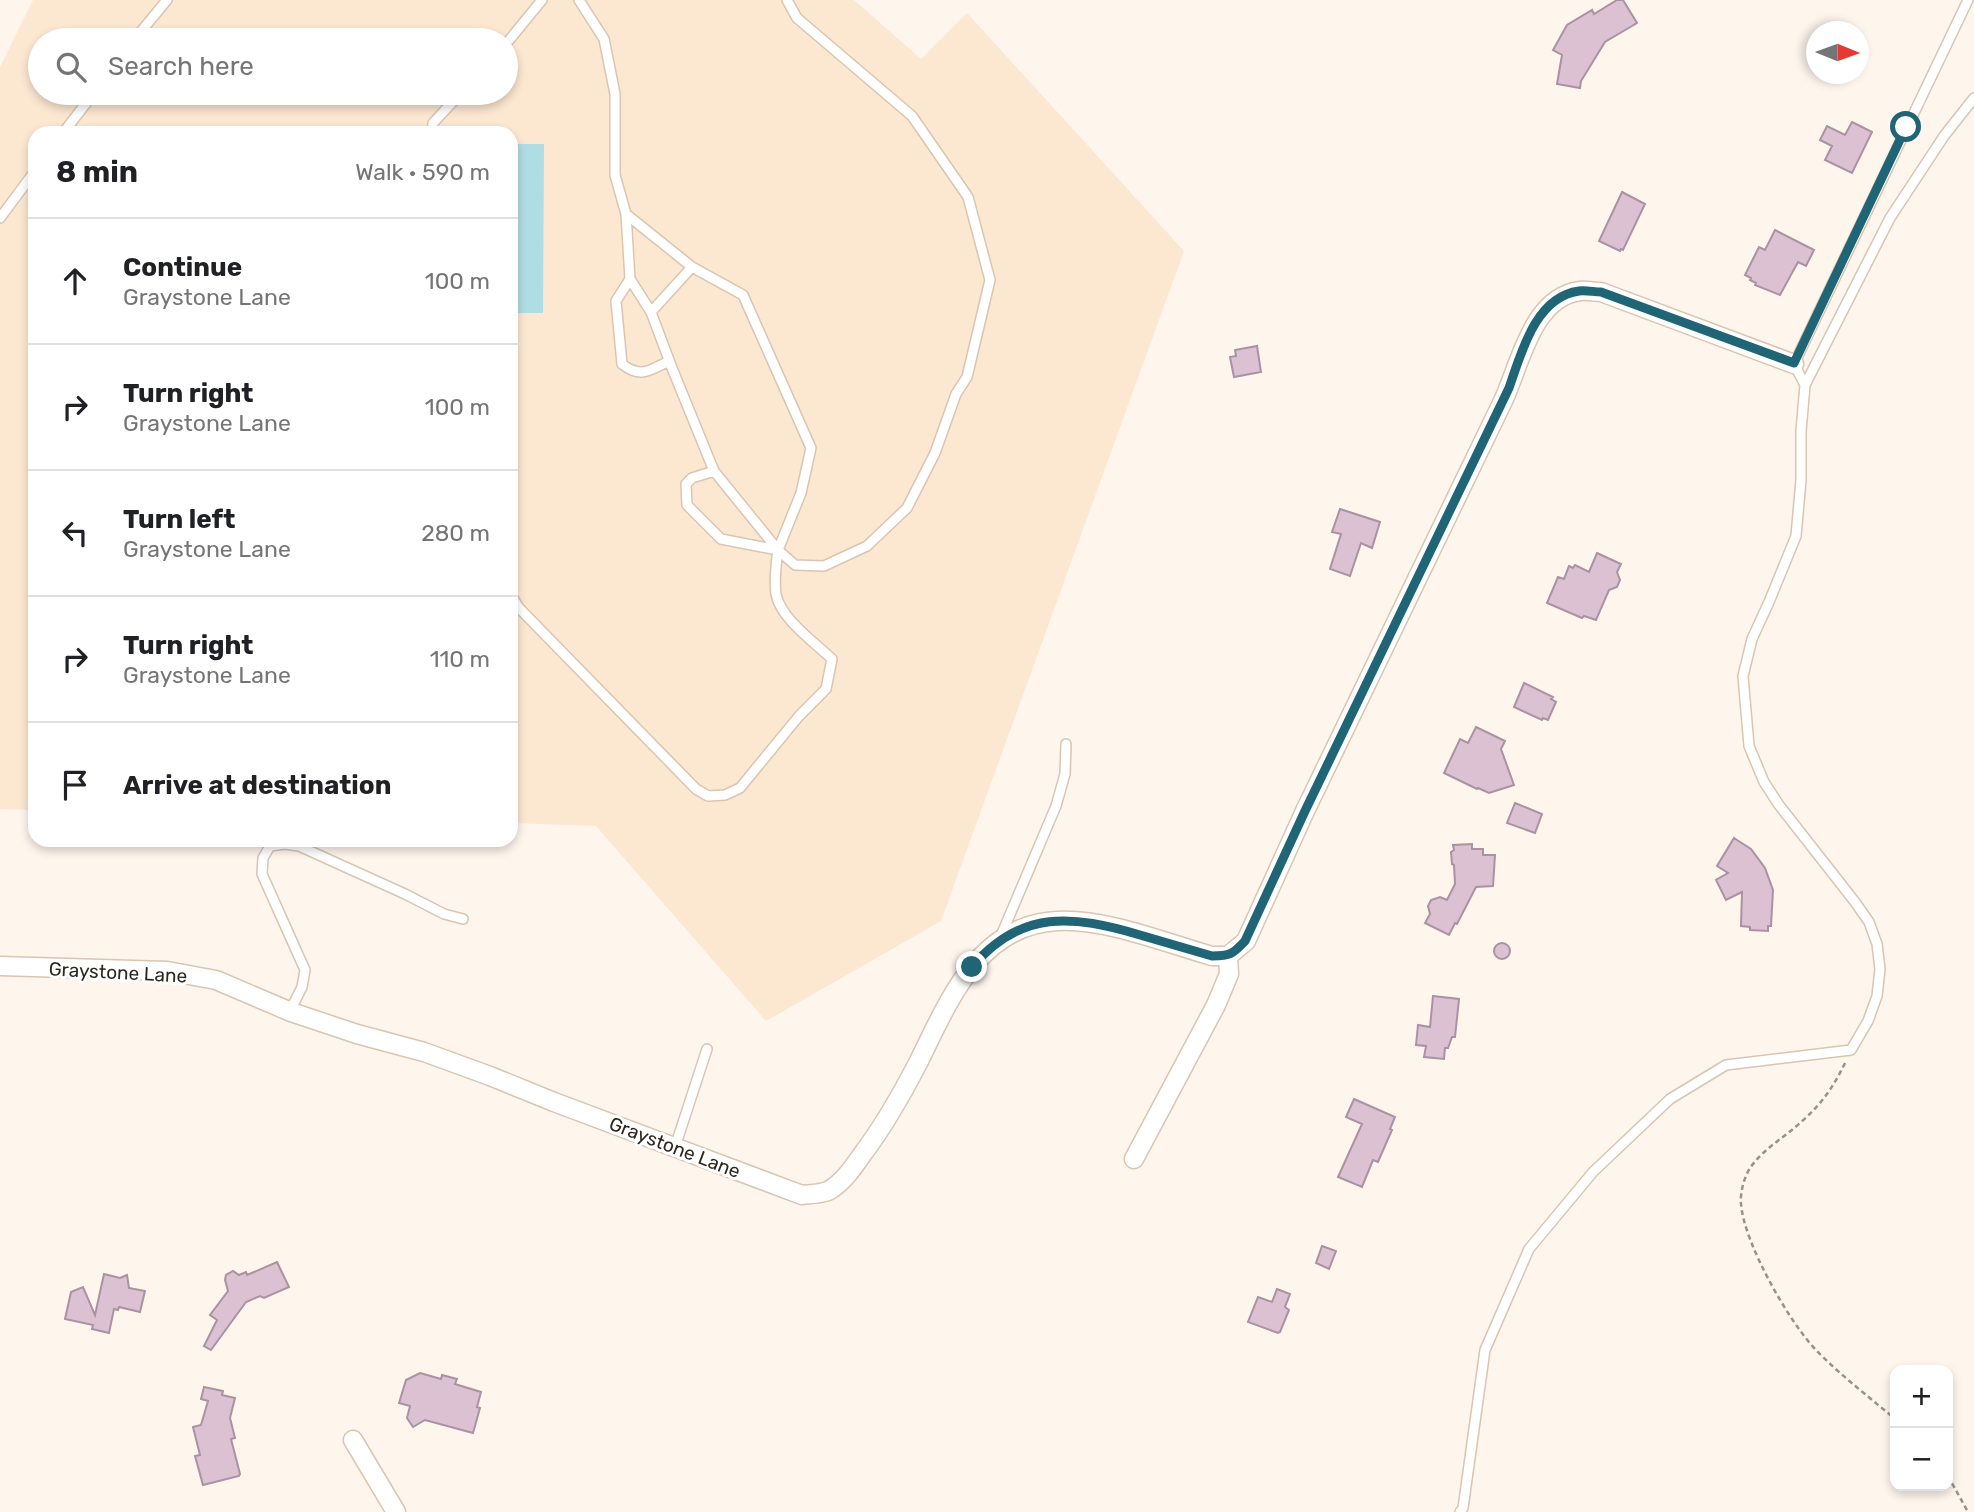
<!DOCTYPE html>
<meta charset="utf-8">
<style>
:root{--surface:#fff;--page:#f2f2f2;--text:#202124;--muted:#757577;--line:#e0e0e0}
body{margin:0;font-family:Rubik,sans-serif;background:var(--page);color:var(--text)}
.controls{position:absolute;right:21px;bottom:21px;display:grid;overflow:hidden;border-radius:14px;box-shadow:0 4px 10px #0003}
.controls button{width:63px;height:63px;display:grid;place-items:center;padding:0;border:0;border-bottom:2px solid var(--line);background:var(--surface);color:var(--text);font:35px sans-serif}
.compass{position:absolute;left:1806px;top:21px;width:63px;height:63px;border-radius:50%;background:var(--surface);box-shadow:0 4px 10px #0003;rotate:91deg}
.stop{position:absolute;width:21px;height:21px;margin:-16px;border:5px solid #1f6575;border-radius:50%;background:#fff}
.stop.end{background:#1f6575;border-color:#fff;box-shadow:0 2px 7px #0008}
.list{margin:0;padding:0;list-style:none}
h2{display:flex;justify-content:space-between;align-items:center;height:91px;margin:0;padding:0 28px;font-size:30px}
h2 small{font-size:23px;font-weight:400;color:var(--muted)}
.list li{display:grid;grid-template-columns:46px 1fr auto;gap:21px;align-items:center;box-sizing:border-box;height:126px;padding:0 28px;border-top:2px solid var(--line)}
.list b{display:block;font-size:26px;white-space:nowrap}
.list p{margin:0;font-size:23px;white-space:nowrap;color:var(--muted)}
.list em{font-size:23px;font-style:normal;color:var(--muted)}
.icon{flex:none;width:38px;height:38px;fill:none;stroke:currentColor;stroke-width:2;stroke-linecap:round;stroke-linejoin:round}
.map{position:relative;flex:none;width:1974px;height:1512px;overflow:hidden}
.search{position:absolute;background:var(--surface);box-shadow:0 4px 10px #0003;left:28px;top:28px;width:490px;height:77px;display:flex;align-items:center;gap:18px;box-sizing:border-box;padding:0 24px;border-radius:38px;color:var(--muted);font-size:26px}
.panel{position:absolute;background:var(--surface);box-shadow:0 4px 10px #0003;left:28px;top:126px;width:490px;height:721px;border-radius:21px}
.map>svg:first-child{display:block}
.built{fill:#fce7d1;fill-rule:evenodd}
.water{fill:#b0dde3}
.building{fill:#dbc1d2;stroke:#aa92a2;stroke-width:2}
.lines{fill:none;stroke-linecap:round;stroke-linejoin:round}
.lane-casing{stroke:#d9c5b1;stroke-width:12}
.street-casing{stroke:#d9c5b1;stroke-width:21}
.path{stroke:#9a928a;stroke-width:2.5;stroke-dasharray:5 3.5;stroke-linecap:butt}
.lane{stroke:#fff;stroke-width:9}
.street{stroke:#fff;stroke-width:18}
.route{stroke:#1f6575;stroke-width:9}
.labels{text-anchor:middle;stroke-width:6;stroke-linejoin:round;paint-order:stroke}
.street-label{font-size:19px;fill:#2e271f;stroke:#fff}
</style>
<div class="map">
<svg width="1974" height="1512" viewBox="0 0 1974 1512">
<rect width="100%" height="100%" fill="#fef5ed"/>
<path class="built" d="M 33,0 L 854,0 L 921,59 L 967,13 L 1184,251 L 941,921 L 766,1021 L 596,826 L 511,823 L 511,133 L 35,133 L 35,810 L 0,809 L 0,67 ZM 40,40 L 506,40 L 506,93 L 40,93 Z"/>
<path class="water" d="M 511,144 L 544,144 L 543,313 L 511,313 Z"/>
<path class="building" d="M 1617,0 L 1623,0 L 1637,23 L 1605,42 L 1581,81 L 1580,88 L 1557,84 L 1562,55 L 1553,50 L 1567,25 L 1592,10 L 1594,14 Z
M 1852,122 L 1872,132 L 1852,173 L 1825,160 L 1832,146 L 1820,140 L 1827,126 L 1845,135 Z
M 1622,192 L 1645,204 L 1623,250 L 1621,249 L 1620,251 L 1599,241 Z
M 1775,230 L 1814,250 L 1806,266 L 1798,262 L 1780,295 L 1755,285 L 1756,283 L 1750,280 L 1751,278 L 1745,275 L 1759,247 L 1765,250 Z
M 1257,346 L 1261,372 L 1234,377 L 1230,357 L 1236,356 L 1235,350 Z
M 1340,509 L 1380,522 L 1372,548 L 1361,543 L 1350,576 L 1330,569 L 1341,534 L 1332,532 Z
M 1597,553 L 1621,564 L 1617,572 L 1620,580 L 1617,587 L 1609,590 L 1596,620 L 1584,616 L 1582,618 L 1547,603 L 1558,577 L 1564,579 L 1569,566 L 1573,568 L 1575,565 L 1589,572 Z
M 1524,683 L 1553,697 L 1551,699 L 1556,702 L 1548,720 L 1543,718 L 1542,720 L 1514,707 Z
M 1476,727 L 1505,741 L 1501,749 L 1514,785 L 1489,793 L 1478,788 L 1477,789 L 1444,773 L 1460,739 L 1468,743 Z
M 1515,803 L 1542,814 L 1535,833 L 1507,823 Z
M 1734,838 L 1751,849 L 1765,868 L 1773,890 L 1771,926 L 1768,926 L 1768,931 L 1750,930 L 1750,927 L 1741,926 L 1742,892 L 1726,900 L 1716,880 L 1728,873 L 1717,866 Z
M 1472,844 L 1472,849 L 1483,849 L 1483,855 L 1495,855 L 1493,886 L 1476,887 L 1457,924 L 1455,923 L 1449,935 L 1425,923 L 1430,914 L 1428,906 L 1431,900 L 1440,897 L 1447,900 L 1455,884 L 1454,865 L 1452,864 L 1451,852 L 1454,850 L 1453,845 Z
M1494 951a8 8 0 1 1 16 0a8 8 0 1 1-16 0Z
M 1433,996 L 1459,999 L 1455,1037 L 1452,1037 L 1448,1048 L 1445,1048 L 1444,1059 L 1424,1057 L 1426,1046 L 1416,1045 L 1418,1025 L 1430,1027 Z
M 1354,1099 L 1395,1117 L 1390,1129 L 1392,1130 L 1381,1155 L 1378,1162 L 1373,1160 L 1362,1187 L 1338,1177 L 1362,1124 L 1346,1117 Z
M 1322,1246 L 1336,1251 L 1329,1269 L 1316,1263 Z
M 277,1262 L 289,1287 L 264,1298 L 260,1296 L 246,1302 L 211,1350 L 204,1346 L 217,1320 L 210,1315 L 228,1291 L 225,1280 L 226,1275 L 233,1271 L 239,1275 L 246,1272 L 247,1275 Z
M 104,1274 L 120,1278 L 127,1275 L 129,1288 L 145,1291 L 140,1312 L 119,1307 L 118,1310 L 114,1309 L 109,1333 L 92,1329 L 93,1325 L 65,1319 L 71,1292 L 83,1287 L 95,1315 Z
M 1277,1289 L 1290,1294 L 1285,1307 L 1289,1310 L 1280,1332 L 1278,1333 L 1248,1322 L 1258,1297 L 1272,1302 Z
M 420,1373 L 441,1379 L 442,1375 L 457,1379 L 455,1384 L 481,1392 L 477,1407 L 480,1408 L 473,1433 L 425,1420 L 413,1427 L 407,1418 L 410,1406 L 399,1403 L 406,1380 Z
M 204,1387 L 223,1391 L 222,1395 L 235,1398 L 230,1418 L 235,1438 L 231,1439 L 240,1474 L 239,1476 L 203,1485 L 195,1456 L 200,1455 L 193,1427 L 201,1425 L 208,1401 L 201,1399 Z"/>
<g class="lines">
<defs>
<path id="lane" d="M 579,0 L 604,39 L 615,94 L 615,175 L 626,214 L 692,267 L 743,295 L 811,448 L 801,493 L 778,550 L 795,565 L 824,566 L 867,546 L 907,508 L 935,453 L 956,394 L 967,377 L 990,280 L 968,197 L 912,116 L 797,18 L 787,0
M 134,40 L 167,0
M 506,44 L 542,0
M 63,133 L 94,93
M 432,133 L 433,123 L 461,93
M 0,218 L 35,171
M 630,279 L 616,301 L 622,364 C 641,379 650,370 669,361
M 651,312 L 692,267
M 1805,385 L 1794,364 L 1968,0
M 714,471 L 692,478 L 686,484 L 687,505 L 721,539 L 778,550
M 511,595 L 519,608 L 696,789 L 708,796 L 725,795 L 740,788 L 799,716 L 826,689 L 832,659 C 814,642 780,618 776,594 C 774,580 776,564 778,550 L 714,471 L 672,368 L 651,312 L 630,279 L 626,214
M 1000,938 L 1056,806 L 1065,774 L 1066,744
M 290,1011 L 302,987 L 305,970 L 262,874 L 263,858 L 270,846 L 285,844 L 299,846 L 405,894 L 444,914 L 463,919
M 675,1147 L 707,1049
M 1460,1512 L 1463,1508 L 1485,1350 L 1529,1249 L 1593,1172 L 1670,1099 L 1726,1065 L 1851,1050 L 1868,1021 L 1877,996 L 1880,969 L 1877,944 L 1869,922 L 1855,902 L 1779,805 L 1764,782 L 1749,746 L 1743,676 L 1752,639 L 1769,602 L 1796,536 L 1801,480 L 1801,431 L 1805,385 L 1890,218 L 1944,136 L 1974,98"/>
<path id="street" d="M 0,966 L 167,971 L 216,980 L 291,1012 L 357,1034 L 424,1052 L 490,1076 L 554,1102 L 802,1195 C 811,1194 820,1194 828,1191 C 843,1183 855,1165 864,1152 C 885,1124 903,1092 919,1061 C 949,1000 979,925 1057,921 C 1105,918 1166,943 1212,956 L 1228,956 L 1246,941 L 1305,811 L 1503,401 C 1520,365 1532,297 1580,291 C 1587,290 1594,292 1601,292 L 1794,364
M 1134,1159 L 1216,1005 L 1229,974 L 1228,956
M 353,1440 L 396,1512"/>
</defs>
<use href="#lane" class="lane-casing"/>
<use href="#street" class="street-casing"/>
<path class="path" d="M 1845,1063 C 1834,1086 1821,1105 1801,1122 C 1784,1138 1764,1148 1750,1168 C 1744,1178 1740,1192 1741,1204 C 1744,1243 1788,1320 1815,1349 C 1840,1375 1868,1396 1895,1419
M 1948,1476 L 1968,1512"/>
<use href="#lane" class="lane"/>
<use href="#street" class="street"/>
</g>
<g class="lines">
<path class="route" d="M 972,967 C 1021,909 1073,915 1140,935 C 1164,942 1188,949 1212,956 C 1230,956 1233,954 1245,941 L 1305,811 L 1509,388 C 1521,354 1535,297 1579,291 C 1586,290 1594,292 1601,292 L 1794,363 L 1906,127"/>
</g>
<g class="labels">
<g class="street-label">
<text transform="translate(118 972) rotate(3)" y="7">Graystone Lane</text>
<text transform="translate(675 1147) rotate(21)" y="7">Graystone Lane</text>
</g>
</g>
</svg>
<div class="controls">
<button>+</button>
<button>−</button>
</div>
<svg class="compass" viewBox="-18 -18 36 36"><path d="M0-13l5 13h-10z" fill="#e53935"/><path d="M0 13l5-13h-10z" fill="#757577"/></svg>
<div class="stop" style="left:1906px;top:127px"></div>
<div class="stop end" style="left:972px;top:967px"></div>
<div class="search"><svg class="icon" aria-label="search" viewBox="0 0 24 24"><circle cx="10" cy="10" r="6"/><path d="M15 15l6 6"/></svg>Search here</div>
<section class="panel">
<h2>8 min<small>Walk · 590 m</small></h2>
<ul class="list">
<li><svg class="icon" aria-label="ahead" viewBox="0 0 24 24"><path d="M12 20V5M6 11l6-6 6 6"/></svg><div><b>Continue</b><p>Graystone Lane</p></div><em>100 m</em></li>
<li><svg class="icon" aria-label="right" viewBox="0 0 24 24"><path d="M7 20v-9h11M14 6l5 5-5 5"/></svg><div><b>Turn right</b><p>Graystone Lane</p></div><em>100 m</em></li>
<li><svg class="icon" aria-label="left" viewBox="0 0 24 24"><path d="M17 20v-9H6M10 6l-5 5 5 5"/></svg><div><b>Turn left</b><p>Graystone Lane</p></div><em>280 m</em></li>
<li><svg class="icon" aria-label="right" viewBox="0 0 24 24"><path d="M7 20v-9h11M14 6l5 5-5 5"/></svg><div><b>Turn right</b><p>Graystone Lane</p></div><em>110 m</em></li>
<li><svg class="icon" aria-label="arrive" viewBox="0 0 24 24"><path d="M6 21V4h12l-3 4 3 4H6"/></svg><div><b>Arrive at destination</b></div></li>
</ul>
</section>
</div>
